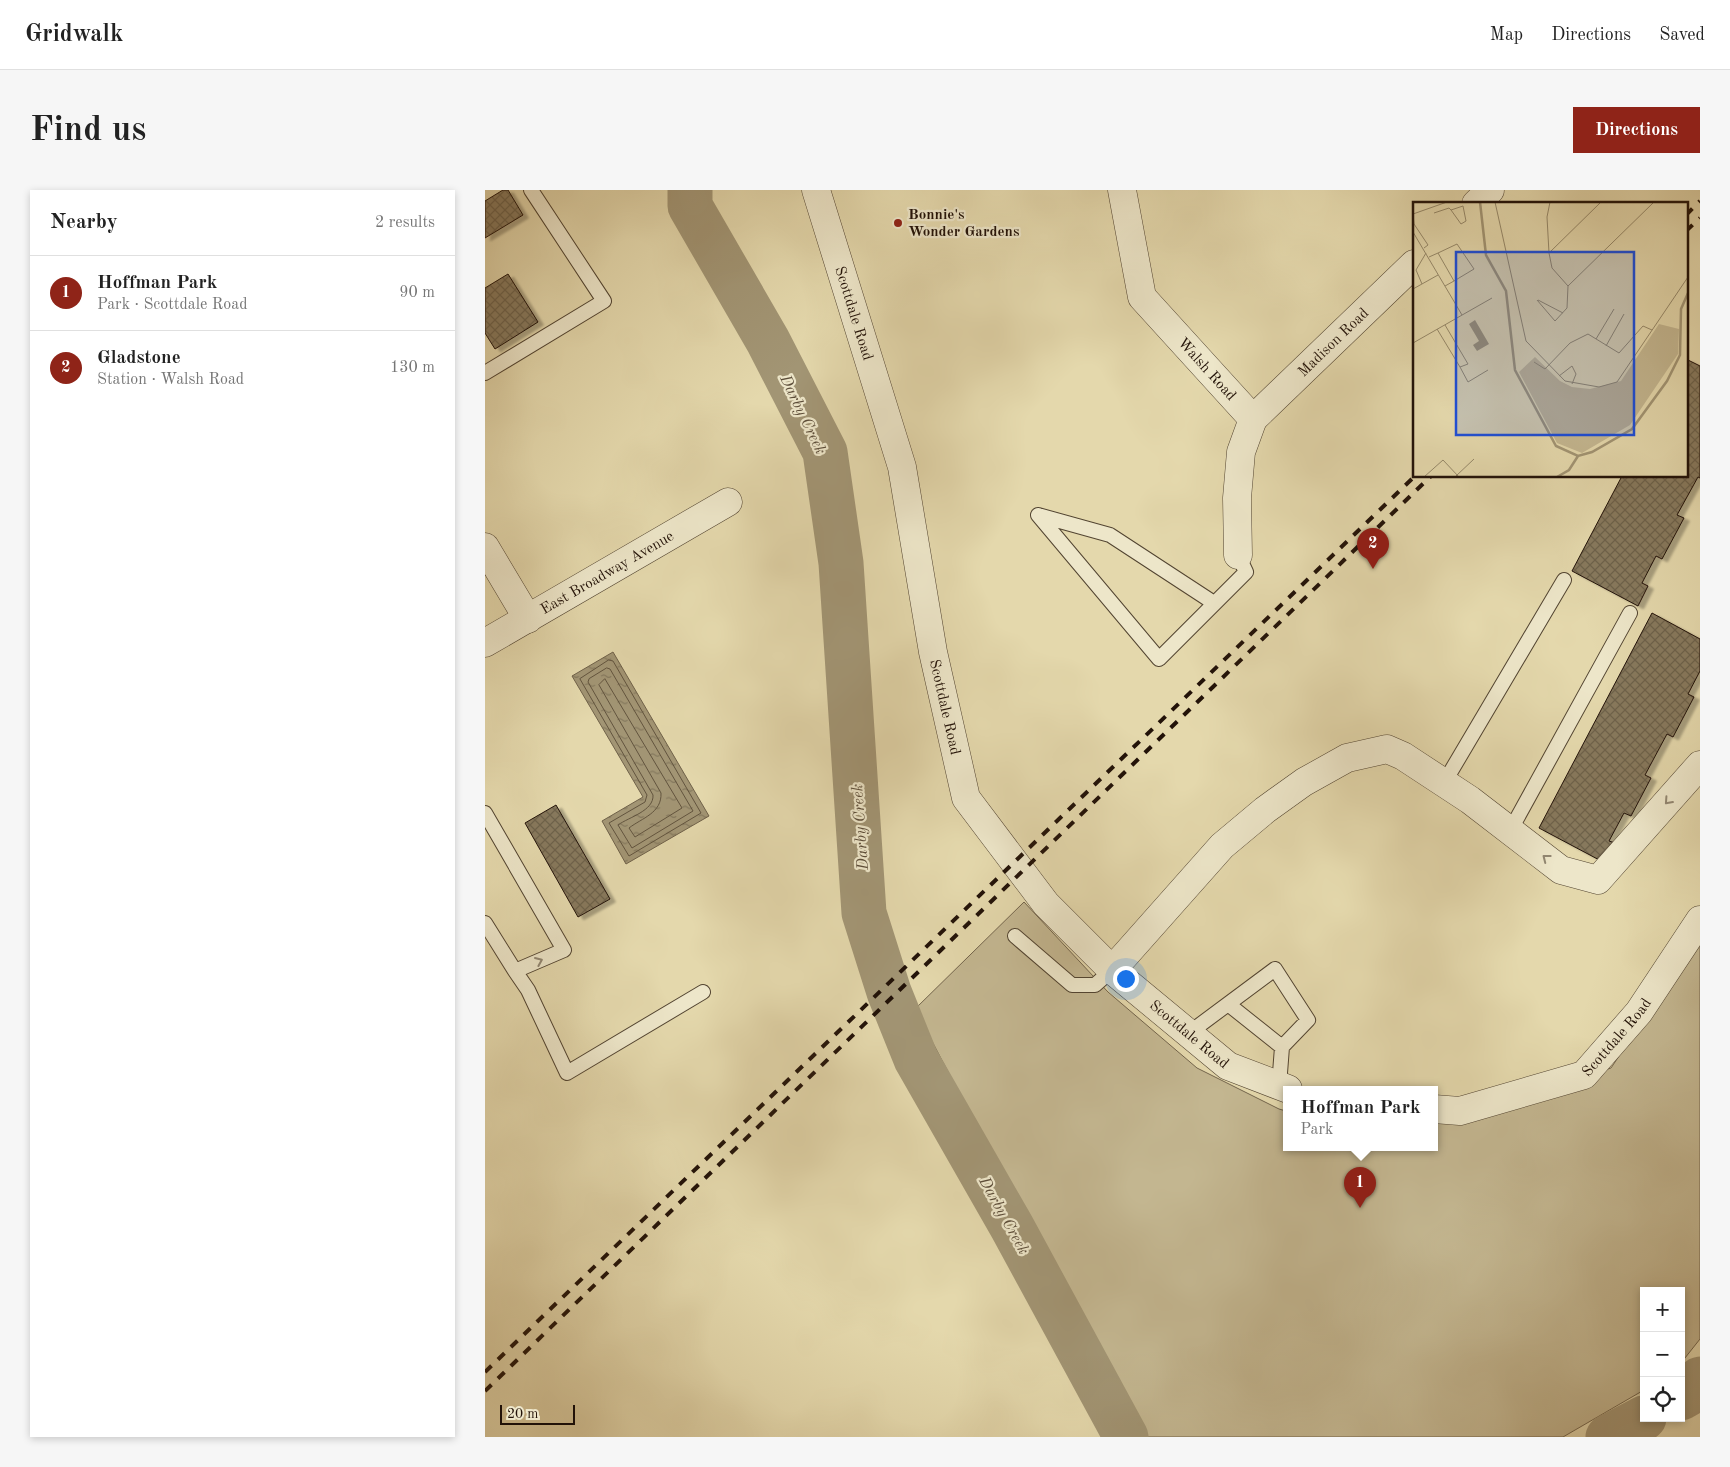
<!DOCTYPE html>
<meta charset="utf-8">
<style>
:root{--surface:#fff;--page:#f6f6f6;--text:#222;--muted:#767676;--line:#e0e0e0;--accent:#8f2418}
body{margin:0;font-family:"Old Standard TT",serif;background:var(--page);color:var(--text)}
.controls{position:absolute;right:15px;bottom:15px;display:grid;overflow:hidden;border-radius:0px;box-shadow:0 2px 8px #0003}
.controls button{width:45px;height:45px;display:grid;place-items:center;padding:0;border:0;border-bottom:1px solid var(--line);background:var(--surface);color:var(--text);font:25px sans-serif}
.scale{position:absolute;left:15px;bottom:12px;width:75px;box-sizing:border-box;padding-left:5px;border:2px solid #221208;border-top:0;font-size:14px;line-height:18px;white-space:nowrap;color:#221208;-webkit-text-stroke:4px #ede6c9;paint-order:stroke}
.you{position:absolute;left:640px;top:788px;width:18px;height:18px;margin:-12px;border:4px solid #fff;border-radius:50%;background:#1a73e8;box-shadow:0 0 0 8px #1a73e833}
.badge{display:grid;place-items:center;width:32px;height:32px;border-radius:50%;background:var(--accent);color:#fff;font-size:16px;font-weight:700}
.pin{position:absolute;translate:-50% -41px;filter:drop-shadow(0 1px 2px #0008)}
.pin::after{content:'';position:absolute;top:26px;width:18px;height:15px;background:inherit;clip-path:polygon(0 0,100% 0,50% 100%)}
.popup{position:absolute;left:798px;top:896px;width:155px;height:65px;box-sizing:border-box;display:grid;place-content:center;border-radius:0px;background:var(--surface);filter:drop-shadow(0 1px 4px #0005);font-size:16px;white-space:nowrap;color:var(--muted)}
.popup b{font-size:19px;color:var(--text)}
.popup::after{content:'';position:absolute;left:50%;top:100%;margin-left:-10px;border:10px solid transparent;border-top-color:var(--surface)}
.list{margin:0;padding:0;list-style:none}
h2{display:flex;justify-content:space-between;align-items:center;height:65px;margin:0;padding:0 20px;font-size:21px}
h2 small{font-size:16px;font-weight:400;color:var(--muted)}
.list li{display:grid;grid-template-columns:32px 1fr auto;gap:15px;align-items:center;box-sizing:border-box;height:75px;padding:0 20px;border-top:1px solid var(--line)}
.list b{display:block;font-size:19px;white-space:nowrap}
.list p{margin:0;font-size:16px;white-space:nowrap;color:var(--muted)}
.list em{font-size:16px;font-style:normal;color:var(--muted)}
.icon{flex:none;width:28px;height:28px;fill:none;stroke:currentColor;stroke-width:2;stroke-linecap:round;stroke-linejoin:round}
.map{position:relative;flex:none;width:1215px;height:1247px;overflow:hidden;border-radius:0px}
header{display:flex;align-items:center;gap:30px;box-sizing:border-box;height:70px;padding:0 25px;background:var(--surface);border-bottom:1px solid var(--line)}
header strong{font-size:24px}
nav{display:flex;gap:28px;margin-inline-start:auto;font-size:18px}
.intro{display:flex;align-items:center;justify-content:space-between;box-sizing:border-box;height:120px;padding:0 30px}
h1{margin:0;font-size:35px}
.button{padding:12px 22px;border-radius:0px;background:var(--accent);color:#fff;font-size:18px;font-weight:700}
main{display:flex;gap:30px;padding:0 30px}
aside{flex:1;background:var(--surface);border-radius:0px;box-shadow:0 2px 8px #0003}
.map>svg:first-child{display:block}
.park{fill:#c3b690;stroke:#72644c}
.water{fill:url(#water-ripples);stroke:#6f6149}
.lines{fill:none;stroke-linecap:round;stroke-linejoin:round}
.shore{stroke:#62543e;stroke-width:1}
.river{stroke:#a29574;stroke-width:45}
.building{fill:url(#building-cross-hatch);stroke:#221208;filter:url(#shadow)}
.service-casing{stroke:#524431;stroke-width:16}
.minor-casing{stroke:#524431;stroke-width:29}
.service{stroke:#ede6c9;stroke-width:14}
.minor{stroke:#ede6c9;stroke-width:28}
.rail{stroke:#221208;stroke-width:4;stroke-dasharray:9 9;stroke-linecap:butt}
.oneway{stroke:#928772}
.poi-dot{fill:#8f2418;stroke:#ede6c9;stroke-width:2}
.labels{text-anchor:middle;stroke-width:4.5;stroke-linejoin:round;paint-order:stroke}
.poi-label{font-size:15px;font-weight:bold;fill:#221208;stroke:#ede6c9;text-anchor:start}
.street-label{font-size:15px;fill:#221208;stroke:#ede6c9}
.water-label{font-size:16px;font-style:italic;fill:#5c4d39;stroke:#ede6c9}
.inset-river{fill:none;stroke:#a29574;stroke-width:2.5}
.inset-road{fill:none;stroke:#96896a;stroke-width:1}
.view{fill:#1d4ed8;fill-opacity:0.15;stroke:#1d4ed8;stroke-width:2.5}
.inset-edge{fill:none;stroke:#221208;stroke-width:2.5}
</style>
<header>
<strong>Gridwalk</strong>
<nav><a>Map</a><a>Directions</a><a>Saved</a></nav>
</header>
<div class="intro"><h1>Find us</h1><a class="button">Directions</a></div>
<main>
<aside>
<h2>Nearby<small>2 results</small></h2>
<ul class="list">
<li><span class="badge">1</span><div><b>Hoffman Park</b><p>Park · Scottdale Road</p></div><em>90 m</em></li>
<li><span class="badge">2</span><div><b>Gladstone</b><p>Station · Walsh Road</p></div><em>130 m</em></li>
</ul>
</aside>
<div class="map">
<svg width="1215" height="1247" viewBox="0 0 1215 1247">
<defs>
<pattern id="water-ripples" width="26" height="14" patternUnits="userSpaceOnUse" patternTransform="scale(1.25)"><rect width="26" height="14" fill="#a29574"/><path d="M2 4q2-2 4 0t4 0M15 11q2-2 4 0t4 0" fill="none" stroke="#84785d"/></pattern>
<pattern id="building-cross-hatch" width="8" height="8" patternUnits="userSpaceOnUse" patternTransform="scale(1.25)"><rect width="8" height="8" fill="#87795d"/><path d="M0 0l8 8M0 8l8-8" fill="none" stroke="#6e624b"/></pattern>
<filter id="shadow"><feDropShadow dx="5.5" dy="3" stdDeviation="1" flood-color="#0004"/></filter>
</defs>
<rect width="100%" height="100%" fill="#e4d8ac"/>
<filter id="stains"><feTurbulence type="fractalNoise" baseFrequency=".004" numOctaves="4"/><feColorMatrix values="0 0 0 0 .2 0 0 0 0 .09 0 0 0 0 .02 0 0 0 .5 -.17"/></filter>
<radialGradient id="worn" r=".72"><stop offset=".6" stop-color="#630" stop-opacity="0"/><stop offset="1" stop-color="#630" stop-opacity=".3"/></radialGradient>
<path class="park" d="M 539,712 L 623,802 L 712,878 L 794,919 L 801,921 L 801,957 L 949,957 L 949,931 L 972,927 L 1126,878 L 1215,745 L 1215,1149 L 1196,1173 L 1196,1101 L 1159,1101 L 1159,1200 L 1078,1247 L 658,1247 L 624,1188 L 430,819 Z"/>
<path class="water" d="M 128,462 L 224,626 L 141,674 L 117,631 L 158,607 L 87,486 Z"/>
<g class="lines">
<path class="shore" d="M 124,470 L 128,471 L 216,623 L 144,666 L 124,633 L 160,612 L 162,605 L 95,489 Z
M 122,478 L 125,479 L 208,621 L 147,658 L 133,635 C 144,627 169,621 168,605 L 103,492 L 104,489 Z
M 120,489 L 197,618 L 150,647 L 144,638 C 157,628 177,623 176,603 L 114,495 Z"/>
<path class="river" d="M 205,0 L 205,16 L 283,151 L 340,262 L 356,373 L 379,723 L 404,802 L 431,869 L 527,1037 L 641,1247
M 1196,1208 L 1203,1204 L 1215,1189
M 1123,1247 L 1159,1228"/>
</g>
<path class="building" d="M 18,0 L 23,0 L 38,25 L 0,48 L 0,11 Z
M 23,84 L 53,132 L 10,159 L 0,143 L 0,98 Z
M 1201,169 L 1215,176 L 1215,288 L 1213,287 L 1192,325 L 1199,328 L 1177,369 L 1171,366 L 1157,393 L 1163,396 L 1153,416 L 1087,381 L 1137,286 L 1201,286 Z
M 1167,423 L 1215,449 L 1215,481 L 1203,504 L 1209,507 L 1188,547 L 1182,544 L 1160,585 L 1166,588 L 1146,626 L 1139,623 L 1124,651 L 1130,653 L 1120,673 L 1054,638 Z
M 71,615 L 125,709 L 93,727 L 40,633 Z"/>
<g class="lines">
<defs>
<path id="service" d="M 0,183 L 119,111 L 46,0
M 553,325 L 674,469 L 761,382 L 753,365
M 553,325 L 625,345 L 729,413
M 959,593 L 1079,390
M 0,623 L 79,760 L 30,781 L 0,733
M 1025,641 L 1145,423
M 530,746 L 587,795 L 610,795 L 627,780
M 30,781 L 43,800 L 82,883 L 218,802
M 743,814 L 797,857
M 704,843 L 790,779 L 823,830 L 797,857 L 794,896"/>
<g id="minor">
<path id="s1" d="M 331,0 L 417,277 L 448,462 L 481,608 L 561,714 L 627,780 L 743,876 L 803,899"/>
<path id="s2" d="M 637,0 L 657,107 L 768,229 L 756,262 L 752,308 L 753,365"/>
<path d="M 991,14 L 1005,0"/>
<path id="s3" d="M 768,229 L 929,74"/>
<path d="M 0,357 L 43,429"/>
<path id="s4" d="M 0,453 L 243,312"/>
<path d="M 627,780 L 737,656 L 780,620 L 819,592 L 862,568 L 902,559 L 918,566 L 985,610 L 1076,680 L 1113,690 L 1215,575"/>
<path id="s5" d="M 949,919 L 975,921 L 1099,885 L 1154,822 L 1215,730"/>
</g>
</defs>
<use href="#service" class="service-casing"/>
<use href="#minor" class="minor-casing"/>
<use href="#service" class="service"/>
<use href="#minor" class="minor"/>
<path class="rail" d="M 1201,25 L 1215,11
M 1201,41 L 1215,28
M 0,1182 L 930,286
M 0,1201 L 946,286"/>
</g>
<defs><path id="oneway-chevron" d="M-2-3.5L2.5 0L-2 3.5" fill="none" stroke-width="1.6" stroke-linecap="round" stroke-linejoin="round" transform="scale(1.25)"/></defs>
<g class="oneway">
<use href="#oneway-chevron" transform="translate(1183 611) rotate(132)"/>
<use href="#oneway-chevron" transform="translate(1061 668) rotate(-142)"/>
<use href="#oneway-chevron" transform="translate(54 771) rotate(-23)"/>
</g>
<circle class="poi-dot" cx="413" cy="33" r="5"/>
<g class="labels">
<g class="poi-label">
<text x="423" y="29">Bonnie's<tspan x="423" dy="17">Wonder Gardens</tspan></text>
</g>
<g class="street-label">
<text dy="5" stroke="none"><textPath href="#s1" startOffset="129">Scottdale Road</textPath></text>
<text dy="5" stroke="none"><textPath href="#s3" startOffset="111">Madison Road</textPath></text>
<text dy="5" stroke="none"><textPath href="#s2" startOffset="206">Walsh Road</textPath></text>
<text dy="5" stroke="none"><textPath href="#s4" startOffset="141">East Broadway Avenue</textPath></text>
<text dy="5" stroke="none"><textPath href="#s1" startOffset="534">Scottdale Road</textPath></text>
<text dy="5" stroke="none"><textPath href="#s1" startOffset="954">Scottdale Road</textPath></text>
<text dy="5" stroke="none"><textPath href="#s5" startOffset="205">Scottdale Road</textPath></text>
</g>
<g class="water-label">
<text transform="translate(319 224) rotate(64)" y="6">Darby Creek</text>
<text transform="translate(374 637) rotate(-94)" y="6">Darby Creek</text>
<text transform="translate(520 1025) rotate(61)" y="6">Darby Creek</text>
</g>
</g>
<g transform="translate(928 12)">
<rect width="275" height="275" fill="#e4d8ac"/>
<path d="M 246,122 L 266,127 L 265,152 L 217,223 L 169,251 L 144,241 L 106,170 L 122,155 L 147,179 L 159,185 L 177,187 L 208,179 Z" fill="#c3b690"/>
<path d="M 62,118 L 76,142 L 64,149 L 60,143 L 66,139 L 56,122 Z" fill="#a29574"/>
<path class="inset-river" d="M 67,0 L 73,53 L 93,89 L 102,168 L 143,244 L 165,254 L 179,250 L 219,227 L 254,179 L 267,153 L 268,107 L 275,91M 144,275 L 156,268 L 165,254"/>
<path class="inset-road" d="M 82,0 L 113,139 L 152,179 L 186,185 L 204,180 L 275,75M 21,11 L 36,6 L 38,8 L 48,22 L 53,19 L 50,4 L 38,8M 0,12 L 1,22 L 15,43 L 11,46M 0,12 L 34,0M 0,30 L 49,113M 25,51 L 44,42 L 61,67 L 41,79M 136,51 L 188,0M 16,55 L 25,51 L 41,79 L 32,84M 9,82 L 3,68 L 13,51M 155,84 L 241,0M 0,87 L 25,73M 124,98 L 142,119 L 154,106 L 155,84 L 139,66 L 136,51 L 134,15 L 137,0M 125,98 L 150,111M 24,127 L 47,165 L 55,162 L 32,123M 183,137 L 201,107M 0,141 L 79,96M 193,144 L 211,112M 121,160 L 132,167 L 157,141 L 175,132 L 206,151 L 230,124 L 239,128M 47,165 L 55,180 L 75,168M 146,174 L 159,164 L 163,172 L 159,182M 43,274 L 61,257M 11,275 L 30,258 L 46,275"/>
<path class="view" d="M 43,50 L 221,50 L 221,233 L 43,233 Z"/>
<rect width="275" height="275" class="inset-edge"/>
</g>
<rect width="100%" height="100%" filter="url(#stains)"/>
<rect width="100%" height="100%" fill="url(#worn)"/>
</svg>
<div class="controls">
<button>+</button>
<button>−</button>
<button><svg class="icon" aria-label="locate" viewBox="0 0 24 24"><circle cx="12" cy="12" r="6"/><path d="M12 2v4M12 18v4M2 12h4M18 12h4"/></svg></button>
</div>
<div class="scale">20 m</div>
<div class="you"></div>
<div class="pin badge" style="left:875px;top:1018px">1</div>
<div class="popup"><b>Hoffman Park</b>Park</div>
<div class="pin badge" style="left:888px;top:379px">2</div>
</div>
</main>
